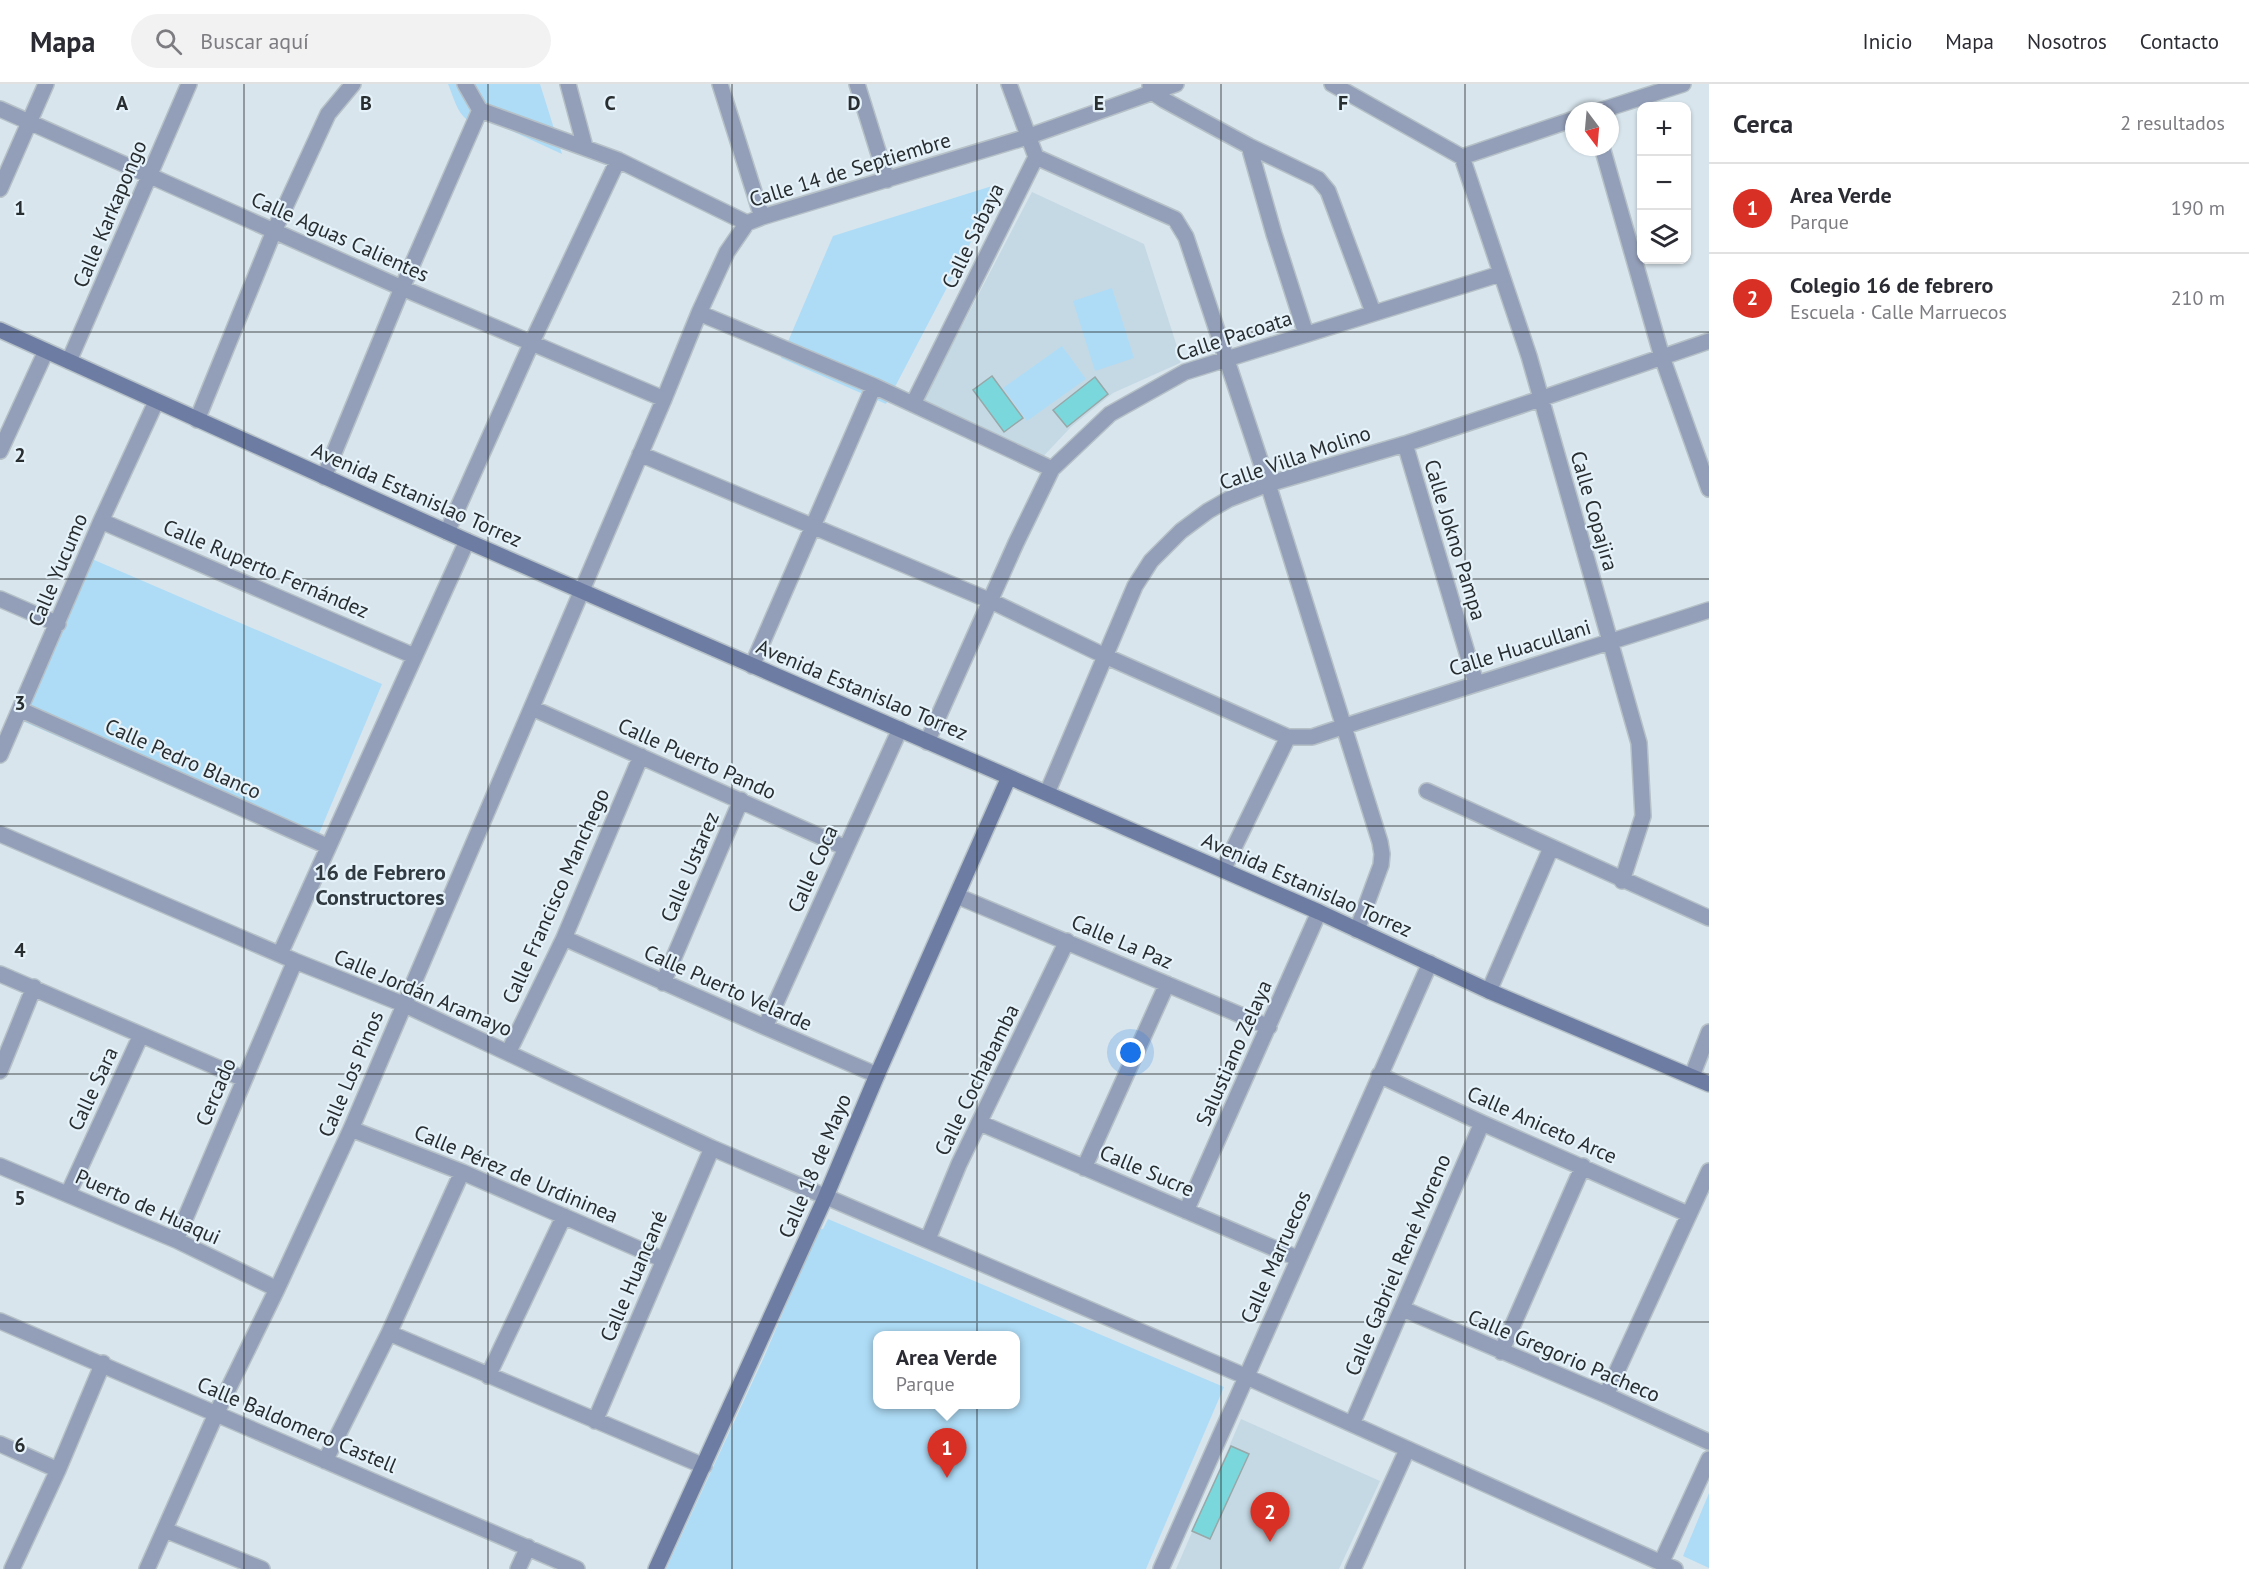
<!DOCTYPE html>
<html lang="es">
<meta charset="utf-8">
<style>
:root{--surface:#fff;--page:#f2f2f3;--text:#2b2b33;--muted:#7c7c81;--line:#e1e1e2;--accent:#d93025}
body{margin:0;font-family:"PT Sans",sans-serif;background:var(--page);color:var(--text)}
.controls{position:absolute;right:18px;top:18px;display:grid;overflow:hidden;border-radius:12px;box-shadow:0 2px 4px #0004}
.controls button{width:54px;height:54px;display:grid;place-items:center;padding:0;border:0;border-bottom:2px solid var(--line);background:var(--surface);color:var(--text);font:30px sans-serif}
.compass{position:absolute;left:1565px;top:18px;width:54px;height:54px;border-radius:50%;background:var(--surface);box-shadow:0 2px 4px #0004;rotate:164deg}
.you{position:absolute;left:1131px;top:969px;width:21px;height:21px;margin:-15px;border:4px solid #fff;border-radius:50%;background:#1a73e8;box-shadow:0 0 0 9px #1a73e833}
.badge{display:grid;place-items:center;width:39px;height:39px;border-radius:50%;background:var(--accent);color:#fff;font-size:20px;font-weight:700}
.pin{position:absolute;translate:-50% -50px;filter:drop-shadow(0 2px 3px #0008)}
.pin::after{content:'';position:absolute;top:32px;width:21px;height:18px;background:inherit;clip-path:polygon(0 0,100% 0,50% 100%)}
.popup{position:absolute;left:873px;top:1247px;width:147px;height:78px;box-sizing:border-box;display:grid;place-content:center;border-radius:12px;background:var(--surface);filter:drop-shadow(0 2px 4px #0005);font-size:20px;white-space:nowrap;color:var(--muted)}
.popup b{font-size:22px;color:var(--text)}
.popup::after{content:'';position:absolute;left:50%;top:100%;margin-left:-12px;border:12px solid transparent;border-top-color:var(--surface)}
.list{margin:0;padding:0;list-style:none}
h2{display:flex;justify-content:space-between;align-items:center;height:78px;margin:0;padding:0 24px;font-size:26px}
h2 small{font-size:20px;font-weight:400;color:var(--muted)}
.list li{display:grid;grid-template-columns:39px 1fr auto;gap:18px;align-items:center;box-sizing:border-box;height:90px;padding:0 24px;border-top:2px solid var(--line)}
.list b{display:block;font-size:22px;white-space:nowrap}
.list p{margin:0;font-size:20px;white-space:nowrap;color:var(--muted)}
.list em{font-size:20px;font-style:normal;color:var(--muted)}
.icon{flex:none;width:33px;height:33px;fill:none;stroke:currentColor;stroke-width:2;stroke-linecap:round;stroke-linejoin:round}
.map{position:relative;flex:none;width:1709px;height:1485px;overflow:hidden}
header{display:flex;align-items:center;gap:36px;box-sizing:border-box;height:84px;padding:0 30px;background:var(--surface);border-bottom:2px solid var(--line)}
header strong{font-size:28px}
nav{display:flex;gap:33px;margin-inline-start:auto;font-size:21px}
.search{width:420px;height:54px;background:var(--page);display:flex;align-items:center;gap:15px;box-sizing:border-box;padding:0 21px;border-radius:33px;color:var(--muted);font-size:22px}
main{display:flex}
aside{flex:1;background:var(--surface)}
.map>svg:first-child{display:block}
.built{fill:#c5d9e4}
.green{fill:#aedcf6;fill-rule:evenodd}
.building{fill:#7ad8dc;stroke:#98a7a8;stroke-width:1.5}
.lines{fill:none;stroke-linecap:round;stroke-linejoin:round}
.street-casing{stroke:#b5c0c7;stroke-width:18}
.secondary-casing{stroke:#b5c0c7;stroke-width:18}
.street{stroke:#939eb8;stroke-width:15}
.secondary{stroke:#6d7ca2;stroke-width:15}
.grid{fill:none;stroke:#282d30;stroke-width:1.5;stroke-opacity:0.55}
.labels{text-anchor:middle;stroke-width:4.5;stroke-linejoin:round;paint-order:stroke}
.street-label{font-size:21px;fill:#282d30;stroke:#e5f2fa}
.neighbourhood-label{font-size:22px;font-weight:bold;fill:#303a40;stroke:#e5f2fa}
.grid-label{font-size:20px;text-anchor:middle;font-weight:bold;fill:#282d30;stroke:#e5f2fa;stroke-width:4.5;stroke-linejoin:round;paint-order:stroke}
</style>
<header>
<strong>Mapa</strong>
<div class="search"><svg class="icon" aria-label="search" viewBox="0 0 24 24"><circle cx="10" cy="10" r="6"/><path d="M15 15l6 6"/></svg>Buscar aquí</div>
<nav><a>Inicio</a><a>Mapa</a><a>Nosotros</a><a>Contacto</a></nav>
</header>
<main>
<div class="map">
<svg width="1709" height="1485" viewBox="0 0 1709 1485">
<rect width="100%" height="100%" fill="#d8e5ed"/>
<path class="built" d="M 1032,108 L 1144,160 L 1181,275 L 1180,279 L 1113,309 L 1071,343 L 1037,379 L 919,324 Z
M 1241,1335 L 1380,1397 L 1339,1485 L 1176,1485 Z"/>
<path class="green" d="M 448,0 L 540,0 L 562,70 L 488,36 C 461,47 456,19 448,0 Z
M 992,102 L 997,108 L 886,320 L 781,274 L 833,152 Z
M 1112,204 L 1134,274 L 1095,287 L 1073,217 Z
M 1062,262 L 1086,295 L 1027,337 L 1003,304 Z
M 92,475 L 382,600 L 318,752 L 270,733 L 265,743 L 20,636 Z
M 828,1135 L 1224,1303 L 1146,1485 L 666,1485 L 764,1273 L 819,1144 L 823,1145 ZM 878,1252 L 1016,1252 L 1016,1320 L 878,1320 Z
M 1709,1409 L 1709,1484 L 1683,1472 Z"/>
<path class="building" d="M 992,292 L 1023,334 L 1004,348 L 973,306 Z
M 1095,293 L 1108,310 L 1067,343 L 1053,326 Z
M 1231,1362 L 1249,1370 L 1210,1455 L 1192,1447 Z"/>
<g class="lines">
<defs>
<path id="street" d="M 465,0 L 480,26 L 618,76 L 747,139
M 568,0 L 585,63
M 720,0 L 762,133
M 857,0 L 887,96
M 1332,0 L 1462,73 L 1574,35
M 1150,2 L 1152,8 L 1164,16 L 1249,62 L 1318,95 L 1328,107 L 1373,228
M 0,25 L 402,204 L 664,315
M 1599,27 L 1683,0
M 1249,62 L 1274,150 L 1306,250
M 1602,63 L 1662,273 L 1709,405
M 1036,73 L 1175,135 L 1186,153 L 1268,400 L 1380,758 L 1382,770 L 1381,781 L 1357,846
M 1462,73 L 1529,272 L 1639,659 L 1643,732 L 1622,797
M 0,105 L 46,0
M 699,229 L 874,302 L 1052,385
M 69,277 L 189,0
M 913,320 L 1036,73 L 1009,0
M 197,336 L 274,147 L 328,30 L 353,0
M 1405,360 L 1476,599
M 0,367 L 46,267
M 640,370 L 991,517 L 1105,572 L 1288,653 L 1312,653 C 1444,609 1577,569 1709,526
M 324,393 L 402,204 L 480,26
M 101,437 L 414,572
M 447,448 L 532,258 L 618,76
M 0,515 L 58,540
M 752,582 L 874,302
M 532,624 L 846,764
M 21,626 L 327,762
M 927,658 L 1016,459 L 1052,385 L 1110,330 L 1185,288 L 1500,190
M 0,671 L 101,437 L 156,318
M 1427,707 L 1709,834
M 1047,709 L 1135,502 L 1151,477 L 1181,447 L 1208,427 L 1229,415 L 1268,400 L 1405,360 L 1540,315 L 1709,257
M 0,750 L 295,877 L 403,920 L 712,1064 L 1247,1293 L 1675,1485
M 1223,786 L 1288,653
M 957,812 L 1269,943
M 564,854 L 765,943 L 877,991
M 280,870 L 467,457
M 0,890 L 244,995
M 663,899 L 741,716
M 1489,907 L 1551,764
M 765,943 L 900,645
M 508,969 L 564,854 L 641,672
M 0,987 L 34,903
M 1379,991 L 1482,1039 L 1688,1130
M 1692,992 L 1709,948
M 980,1039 L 1297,1174
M 351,1045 L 462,1088 L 664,1176
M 0,1082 L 176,1156 L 277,1205
M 1084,1084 L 1167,900
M 68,1110 L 141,951
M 1186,1127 L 1319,828
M 928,1155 L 959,1080 L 1067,857
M 176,1156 L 295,877
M 1403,1225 L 1606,1311 L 1709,1358
M 0,1237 L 577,1485
M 389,1249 L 704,1382
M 1501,1268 L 1583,1082
M 488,1292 L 564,1132
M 1606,1311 L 1709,1087
M 595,1337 L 712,1064
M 1352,1340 L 1482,1039
M 0,1360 L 58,1386
M 325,1377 L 389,1249 L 462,1088
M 165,1446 L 262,1485
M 1661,1479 L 1709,1375
M 12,1485 L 58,1386 L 103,1279
M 147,1485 L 216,1330 L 277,1205 L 351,1045 L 664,315 L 699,229 L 727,168 L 747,139 L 762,133 L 1027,53 L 1176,0
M 518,1485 L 528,1463
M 1161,1485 L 1430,879
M 1353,1485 L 1407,1366"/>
<path id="secondary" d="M 0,246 L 467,457 L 1319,828 L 1489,907 L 1709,1000
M 656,1485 L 826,1112 L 877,991 L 1009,693"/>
</defs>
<use href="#street" class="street-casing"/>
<use href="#secondary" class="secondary-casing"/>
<use href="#street" class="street"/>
<use href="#secondary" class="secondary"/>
</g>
<path class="grid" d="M 244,0 L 244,1485M 488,0 L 488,1485M 732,0 L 732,1485M 977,0 L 977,1485M 1221,0 L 1221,1485M 1465,0 L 1465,1485M 0,248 L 1709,248M 0,495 L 1709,495M 0,742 L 1709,742M 0,990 L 1709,990M 0,1238 L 1709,1238"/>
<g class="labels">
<g class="street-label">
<text transform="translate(850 86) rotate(-17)" y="7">Calle 14 de Septiembre</text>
<text transform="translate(110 130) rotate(-67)" y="7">Calle Karkapongo</text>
<text transform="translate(973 152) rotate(-64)" y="7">Calle Sabaya</text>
<text transform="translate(340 153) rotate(24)" y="7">Calle Aguas Calientes</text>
<text transform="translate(1234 252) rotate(-18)" y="7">Calle Pacoata</text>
<text transform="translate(1295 374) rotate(-19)" y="7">Calle Villa Molino</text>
<text transform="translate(417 411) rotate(24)" y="7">Avenida Estanislao Torrez</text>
<text transform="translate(1594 427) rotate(74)" y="7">Calle Copajira</text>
<text transform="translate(1455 456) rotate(73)" y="7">Calle Jokno Pampa</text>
<text transform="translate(266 485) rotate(23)" y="7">Calle Ruperto Fernández</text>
<text transform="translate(58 486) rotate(-67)" y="7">Calle Yucumo</text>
<text transform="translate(1520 564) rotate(-17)" y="7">Calle Huacullani</text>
<text transform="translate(862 606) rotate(23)" y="7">Avenida Estanislao Torrez</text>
<text transform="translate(183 675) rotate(24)" y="7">Calle Pedro Blanco</text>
<text transform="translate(697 675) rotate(24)" y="7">Calle Puerto Pando</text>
<text transform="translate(690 783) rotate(-67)" y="7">Calle Ustarez</text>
<text transform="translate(813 785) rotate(-66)" y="7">Calle Coca</text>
<text transform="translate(1307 801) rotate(24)" y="7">Avenida Estanislao Torrez</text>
<text transform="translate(556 812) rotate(-66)" y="7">Calle Francisco Manchego</text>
<text transform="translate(1122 858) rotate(23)" y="7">Calle La Paz</text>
<text transform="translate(728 904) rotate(24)" y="7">Calle Puerto Velarde</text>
<text transform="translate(423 909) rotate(23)" y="7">Calle Jordán Aramayo</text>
<text transform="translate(1234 969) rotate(-66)" y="7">Salustiano Zelaya</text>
<text transform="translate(351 990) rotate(-67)" y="7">Calle Los Pinos</text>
<text transform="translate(977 996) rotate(-64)" y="7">Calle Cochabamba</text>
<text transform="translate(93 1005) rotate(-65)" y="7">Calle Sara</text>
<text transform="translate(216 1008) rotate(-67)" y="7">Cercado</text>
<text transform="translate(1542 1041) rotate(24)" y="7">Calle Aniceto Arce</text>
<text transform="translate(815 1082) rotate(-67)" y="7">Calle 18 de Mayo</text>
<text transform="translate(1147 1087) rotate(23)" y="7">Calle Sucre</text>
<text transform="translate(516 1090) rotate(23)" y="7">Calle Pérez de Urdininea</text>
<text transform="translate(148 1123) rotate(24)" y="7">Puerto de Huaqui</text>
<text transform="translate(1276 1173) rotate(-66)" y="7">Calle Marruecos</text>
<text transform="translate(1398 1181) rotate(-67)" y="7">Calle Gabriel René Moreno</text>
<text transform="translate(634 1192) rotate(-67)" y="7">Calle Huancané</text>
<text transform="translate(1564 1272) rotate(23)" y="7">Calle Gregorio Pacheco</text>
<text transform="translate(297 1341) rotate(23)" y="7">Calle Baldomero Castell</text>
</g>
<g class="neighbourhood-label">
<text x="380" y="796">16 de Febrero<tspan x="380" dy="25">Constructores</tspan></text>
</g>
</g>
<g class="grid-label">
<text x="122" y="26">A</text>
<text x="366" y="26">B</text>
<text x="610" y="26">C</text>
<text x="854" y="26">D</text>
<text x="1099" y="26">E</text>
<text x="1343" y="26">F</text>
<text x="20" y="131">1</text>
<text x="20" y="378">2</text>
<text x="20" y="626">3</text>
<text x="20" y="873">4</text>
<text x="20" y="1121">5</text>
<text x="20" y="1368">6</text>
</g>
</svg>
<div class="controls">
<button>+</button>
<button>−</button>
<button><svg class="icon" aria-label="layers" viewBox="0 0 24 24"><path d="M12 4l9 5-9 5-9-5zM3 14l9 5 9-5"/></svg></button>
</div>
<svg class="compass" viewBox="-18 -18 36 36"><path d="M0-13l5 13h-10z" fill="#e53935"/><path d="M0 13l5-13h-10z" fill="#7c7c81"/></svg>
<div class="you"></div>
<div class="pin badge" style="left:947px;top:1394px">1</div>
<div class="popup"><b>Area Verde</b>Parque</div>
<div class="pin badge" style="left:1270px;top:1458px">2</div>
</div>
<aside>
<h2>Cerca<small>2 resultados</small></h2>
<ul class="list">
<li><span class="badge">1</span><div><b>Area Verde</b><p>Parque</p></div><em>190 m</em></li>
<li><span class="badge">2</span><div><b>Colegio 16 de febrero</b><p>Escuela · Calle Marruecos</p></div><em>210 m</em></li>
</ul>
</aside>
</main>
